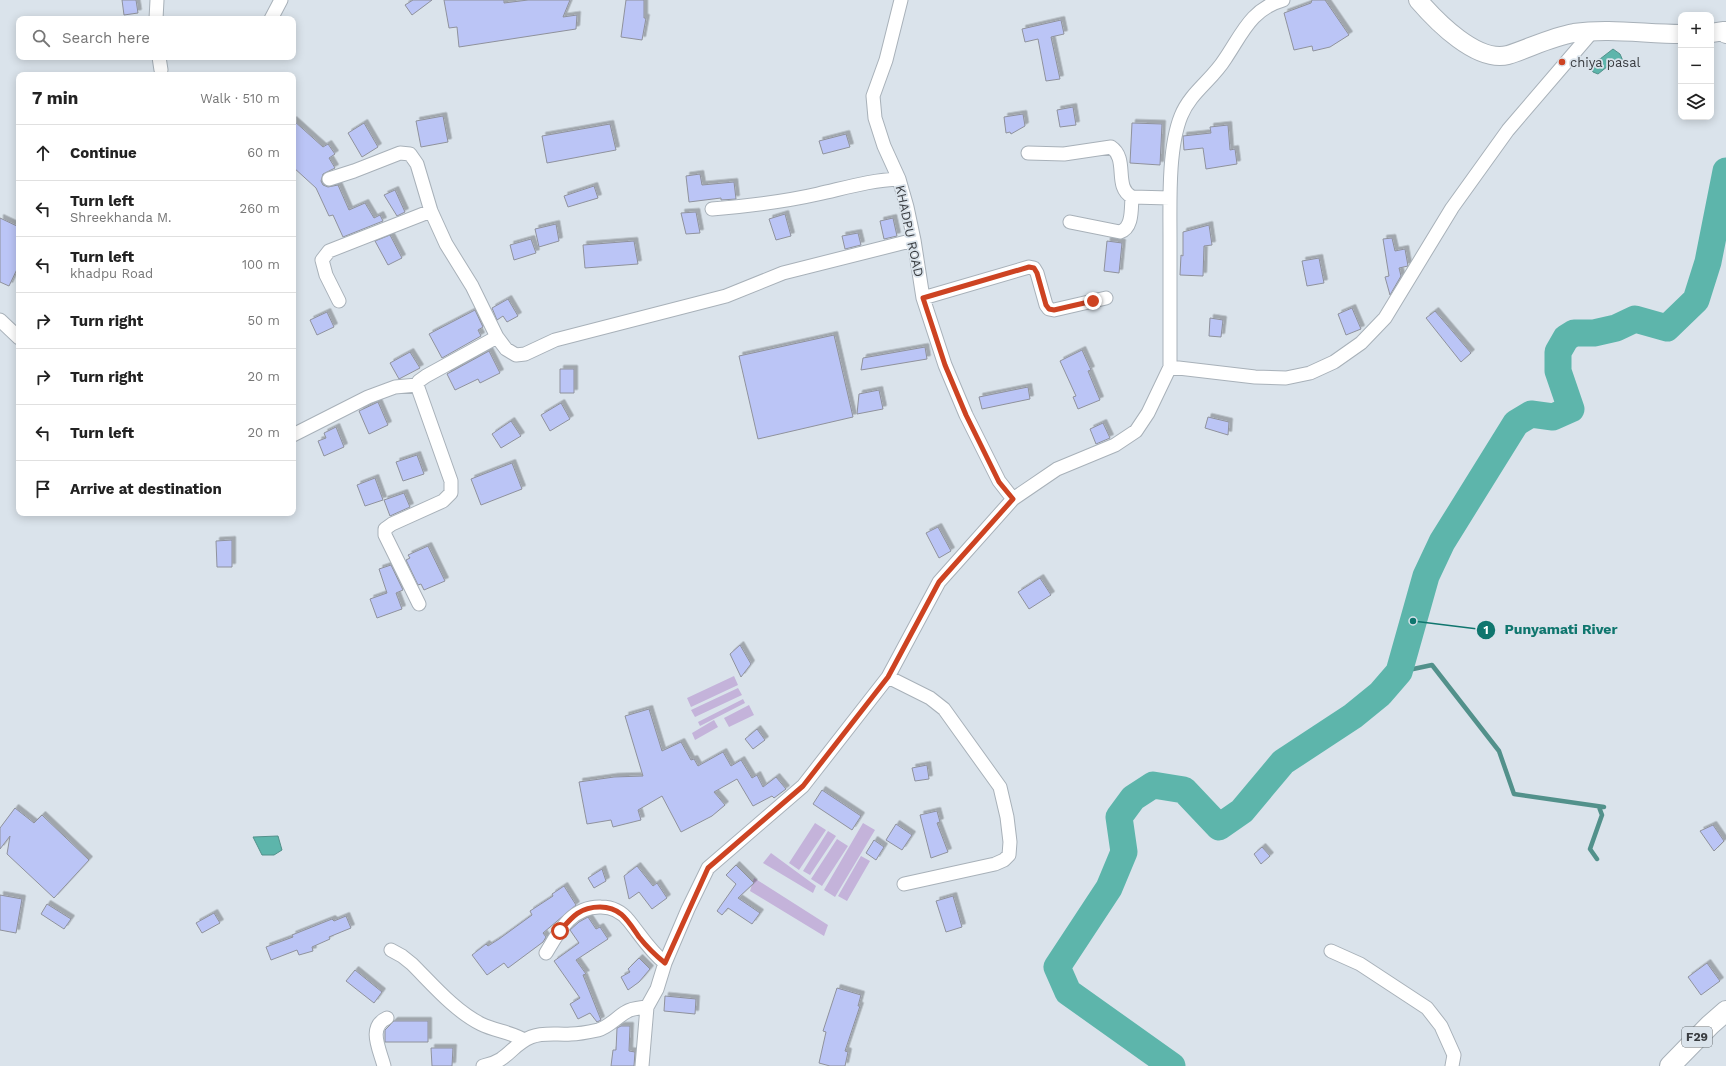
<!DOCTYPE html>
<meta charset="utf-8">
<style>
:root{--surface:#fff;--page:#f6f6f6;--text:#222;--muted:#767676;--line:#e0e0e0}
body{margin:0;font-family:"Work Sans",sans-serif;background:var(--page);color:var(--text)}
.controls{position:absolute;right:12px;top:12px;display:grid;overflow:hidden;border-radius:8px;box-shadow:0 2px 10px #0003}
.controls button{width:36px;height:36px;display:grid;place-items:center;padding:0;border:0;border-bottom:1px solid var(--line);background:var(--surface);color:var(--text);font:20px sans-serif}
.stop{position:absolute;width:12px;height:12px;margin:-9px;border:3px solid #cd4322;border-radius:50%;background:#fff}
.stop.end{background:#cd4322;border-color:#fff;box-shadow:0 1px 4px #0008}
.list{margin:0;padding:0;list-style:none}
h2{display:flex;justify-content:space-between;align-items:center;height:52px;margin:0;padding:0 16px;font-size:17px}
h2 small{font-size:13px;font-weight:400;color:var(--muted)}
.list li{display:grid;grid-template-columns:26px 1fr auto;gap:12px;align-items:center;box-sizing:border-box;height:56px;padding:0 16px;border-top:1px solid var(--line)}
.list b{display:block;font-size:15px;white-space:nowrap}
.list p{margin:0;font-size:13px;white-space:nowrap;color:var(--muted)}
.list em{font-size:13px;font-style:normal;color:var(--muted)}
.icon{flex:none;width:22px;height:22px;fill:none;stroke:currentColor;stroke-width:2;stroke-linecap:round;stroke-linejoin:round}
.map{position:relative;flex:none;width:1726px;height:1066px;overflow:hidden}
.search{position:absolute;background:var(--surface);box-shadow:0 2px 10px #0003;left:16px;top:16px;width:280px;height:44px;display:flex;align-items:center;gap:10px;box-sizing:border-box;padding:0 14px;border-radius:8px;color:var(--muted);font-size:15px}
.panel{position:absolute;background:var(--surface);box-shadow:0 2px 10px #0003;left:16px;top:72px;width:280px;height:444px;border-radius:8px}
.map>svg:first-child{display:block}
.green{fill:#c4b3da}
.water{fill:#5db5ab;stroke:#52918b}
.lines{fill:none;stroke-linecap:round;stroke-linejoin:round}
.stream{stroke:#52918b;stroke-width:4.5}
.river{stroke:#5db5ab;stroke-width:27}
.building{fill:#bbc5f6;stroke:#8f929c;filter:url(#shadow)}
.street-casing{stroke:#a8b1b9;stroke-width:15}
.secondary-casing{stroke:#a8b1b9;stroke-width:20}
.primary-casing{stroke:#a8b1b9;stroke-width:22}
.street{stroke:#fff;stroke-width:13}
.secondary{stroke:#fff;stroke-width:18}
.primary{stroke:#fff;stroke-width:20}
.route{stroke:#cd4322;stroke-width:5}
.poi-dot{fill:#cd4322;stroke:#dae3eb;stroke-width:1.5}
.labels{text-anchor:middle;stroke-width:3.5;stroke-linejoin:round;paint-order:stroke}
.shield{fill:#dae3eb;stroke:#696e73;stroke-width:1}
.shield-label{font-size:12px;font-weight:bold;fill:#393c40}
.poi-label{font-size:13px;fill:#393c40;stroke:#dae3eb;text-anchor:start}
.street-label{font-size:13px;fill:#393c40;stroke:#dae3eb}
.leader{fill:none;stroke:#0f766e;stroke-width:1.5}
.callout-dot{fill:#0f766e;stroke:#dae3eb;stroke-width:1.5}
.mark-label{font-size:12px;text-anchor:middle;font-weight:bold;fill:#fff}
.callout-label{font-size:14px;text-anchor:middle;font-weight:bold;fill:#0f766e;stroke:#dae3eb;stroke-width:3.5;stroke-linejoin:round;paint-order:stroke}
</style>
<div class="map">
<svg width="1726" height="1066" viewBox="0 0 1726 1066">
<defs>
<filter id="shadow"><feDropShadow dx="3.5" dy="-3.5" stdDeviation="0" flood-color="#0004"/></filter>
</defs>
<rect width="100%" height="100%" fill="#dae3eb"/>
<path class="green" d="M 734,676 L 738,685 L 691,707 L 687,698 Z
M 738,688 L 742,695 L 695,717 L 691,710 Z
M 743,699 L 745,703 L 700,726 L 698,722 Z
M 749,705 L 754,715 L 729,727 L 724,718 Z
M 714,720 L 718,727 L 695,740 L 692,733 Z
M 815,823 L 826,830 L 799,870 L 789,863 Z
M 863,823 L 875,830 L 835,897 L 824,890 Z
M 828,831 L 836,836 L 810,875 L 803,871 Z
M 837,839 L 848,846 L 822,886 L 811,879 Z
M 771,853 L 816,886 L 813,893 L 763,863 Z
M 861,856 L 870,861 L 847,901 L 838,896 Z
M 754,878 L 828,925 L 824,936 L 750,891 Z"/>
<path class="water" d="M 1613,49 L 1620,54 L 1623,61 L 1608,66 L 1598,74 L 1593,72 L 1590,67 L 1590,61 L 1600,59 Z
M 278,836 L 282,850 L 274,855 L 262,855 L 253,837 Z"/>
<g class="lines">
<path class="stream" d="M 1399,672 L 1432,665 L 1499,751 L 1514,794 L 1604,807
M 1597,859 L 1590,849 L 1602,815 L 1599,807"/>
<path class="river" d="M 1172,1066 L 1068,992 L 1057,967 L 1109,888 L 1124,852 L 1119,817 L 1133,798 L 1153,785 L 1184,790 L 1219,827 L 1242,811 L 1283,762 L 1353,716 L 1380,694 L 1399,672 L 1426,576 L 1442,542 L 1516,423 L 1531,414 L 1553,417 L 1571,409 L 1558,371 L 1558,352 L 1566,338 L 1574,333 L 1594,333 L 1616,328 L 1635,319 L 1667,328 L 1696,300 L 1708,262 L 1726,171"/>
</g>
<path class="building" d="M 122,0 L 136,0 L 138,13 L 124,15 Z
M 413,0 L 432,0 L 412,15 L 405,5 Z
M 444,0 L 504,0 L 504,3 L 528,0 L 570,0 L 563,17 L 577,15 L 576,29 L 459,47 L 457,27 L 449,28 Z
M 626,0 L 644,0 L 644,18 L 646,18 L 642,40 L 621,37 Z
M 1312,0 L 1325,0 L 1349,35 L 1330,47 L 1313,51 L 1312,46 L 1294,50 L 1284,13 L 1311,3 Z
M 1061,20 L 1064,34 L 1051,37 L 1060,79 L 1046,81 L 1038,39 L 1025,42 L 1022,29 Z
M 1073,107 L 1076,125 L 1060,127 L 1057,110 Z
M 1023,114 L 1025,126 L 1011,134 L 1010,132 L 1006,133 L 1004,117 Z
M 443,116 L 448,142 L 421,147 L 416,121 Z
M 293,120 L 323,147 L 328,144 L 335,154 L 329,158 L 335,168 L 323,174 L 321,181 L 323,185 L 328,187 L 338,185 L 349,210 L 365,203 L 374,218 L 380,215 L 383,221 L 343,237 L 333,215 L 329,216 L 316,188 L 293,167 Z
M 364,123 L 378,147 L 362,157 L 348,133 Z
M 1132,123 L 1162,124 L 1160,165 L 1130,163 Z
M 610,124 L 616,150 L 547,163 L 542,136 Z
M 1228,125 L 1230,150 L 1235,149 L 1237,164 L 1206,169 L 1203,148 L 1184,150 L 1183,136 L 1211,133 L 1210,127 Z
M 846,134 L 850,147 L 823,154 L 819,141 Z
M 700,174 L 702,185 L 734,182 L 736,199 L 721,200 L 721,198 L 689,202 L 686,176 Z
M 594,186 L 598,198 L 568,207 L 564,196 Z
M 395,190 L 405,212 L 397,216 L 384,195 Z
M 696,212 L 700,233 L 686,234 L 681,213 Z
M 785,214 L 791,236 L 776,240 L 769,219 Z
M 0,218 L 19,227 L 19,265 L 9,286 L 0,282 Z
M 893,218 L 897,236 L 884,239 L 880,221 Z
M 556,224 L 559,241 L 539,247 L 535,229 Z
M 1209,225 L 1212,245 L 1204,246 L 1203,276 L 1180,275 L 1181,255 L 1183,256 L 1183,232 Z
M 858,233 L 861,245 L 845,249 L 842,236 Z
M 390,235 L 402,258 L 388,265 L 375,241 Z
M 1392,238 L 1395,251 L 1405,249 L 1408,266 L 1399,268 L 1401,276 L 1390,295 L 1385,277 L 1389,276 L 1383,239 Z
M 531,239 L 536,253 L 514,260 L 510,245 Z
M 634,241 L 638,264 L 585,268 L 583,245 Z
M 1107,241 L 1122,243 L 1119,273 L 1104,271 Z
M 1319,258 L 1324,283 L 1307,286 L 1302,261 Z
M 508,299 L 518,316 L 507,322 L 503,316 L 497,320 L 492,308 Z
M 1352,308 L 1361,329 L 1346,335 L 1338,314 Z
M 475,310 L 483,327 L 478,330 L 481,336 L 442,358 L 429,334 Z
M 1435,311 L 1471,353 L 1461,362 L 1426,318 Z
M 327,312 L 334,327 L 317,335 L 310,320 Z
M 1210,318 L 1223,320 L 1221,337 L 1209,336 Z
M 834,335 L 853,417 L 758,439 L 739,356 Z
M 925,347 L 927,359 L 861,370 L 863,358 Z
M 1082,350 L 1091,370 L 1088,371 L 1100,400 L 1078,409 L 1073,397 L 1076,396 L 1060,361 Z
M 489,351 L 500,373 L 480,383 L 478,379 L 455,390 L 447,374 Z
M 410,352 L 420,368 L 399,379 L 390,363 Z
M 560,369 L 574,369 L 574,393 L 560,393 Z
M 1028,387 L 1030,399 L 982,409 L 979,397 Z
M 879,390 L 883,409 L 857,414 L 859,394 Z
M 378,402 L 388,425 L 369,434 L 359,411 Z
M 561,403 L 570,419 L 550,431 L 541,415 Z
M 1208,417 L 1229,422 L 1228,435 L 1205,428 Z
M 511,421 L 521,436 L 501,448 L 492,434 Z
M 1103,423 L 1110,438 L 1096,444 L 1090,429 Z
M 336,427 L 344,447 L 324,456 L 318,441 L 326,438 L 324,433 Z
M 417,455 L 424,474 L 403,481 L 396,462 Z
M 512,463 L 522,489 L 481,505 L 471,479 Z
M 375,478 L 383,500 L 365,506 L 357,485 Z
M 404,493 L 410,507 L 390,516 L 384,500 Z
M 938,527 L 951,551 L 939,558 L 926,533 Z
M 232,540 L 232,567 L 217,567 L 216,541 Z
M 428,546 L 445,581 L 424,590 L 421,584 L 418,585 L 406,560 L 410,558 L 408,555 Z
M 391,565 L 403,590 L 396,593 L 402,609 L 377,618 L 370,599 L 387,593 L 379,569 Z
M 1040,578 L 1051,595 L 1029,609 L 1018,592 Z
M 740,645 L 751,664 L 741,677 L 730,654 Z
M 649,709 L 662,751 L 681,742 L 691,760 L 694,759 L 698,766 L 723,752 L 731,766 L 741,760 L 752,778 L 757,775 L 763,787 L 776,777 L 786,789 L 774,798 L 772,796 L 753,806 L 737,779 L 714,792 L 725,805 L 712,816 L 681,832 L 662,796 L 638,810 L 641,820 L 613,827 L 611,820 L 587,824 L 579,782 L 614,777 L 643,776 L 625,716 Z
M 757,729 L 765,740 L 753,749 L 745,739 Z
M 927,765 L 929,779 L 915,781 L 912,768 Z
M 822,790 L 861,816 L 852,830 L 813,804 Z
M 15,808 L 34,823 L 42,815 L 89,860 L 54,898 L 7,854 L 10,836 L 0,849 L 0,828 Z
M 937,811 L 940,822 L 937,823 L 948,852 L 931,858 L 920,815 Z
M 896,824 L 912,835 L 902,850 L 886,840 Z
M 1713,825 L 1724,841 L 1714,851 L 1700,831 Z
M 874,840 L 884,847 L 876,860 L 866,853 Z
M 1262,847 L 1270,856 L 1261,864 L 1254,854 Z
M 736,865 L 754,883 L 738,898 L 760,913 L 752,924 L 728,908 L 722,915 L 717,911 L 736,884 L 726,875 Z
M 637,866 L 653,886 L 657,883 L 667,898 L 652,909 L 639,892 L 629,899 L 624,876 Z
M 602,869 L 606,881 L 594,888 L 588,878 Z
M 564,886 L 576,905 L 543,933 L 546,937 L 543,942 L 508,968 L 504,963 L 487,975 L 472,955 L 486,944 L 488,946 L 499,939 L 532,915 L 530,911 L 553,896 L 552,894 Z
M 0,895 L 22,899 L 16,933 L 0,930 Z
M 953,896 L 962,927 L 946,932 L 936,901 Z
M 47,904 L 71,919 L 64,929 L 41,914 Z
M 214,913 L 220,923 L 202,933 L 196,923 Z
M 346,916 L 351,928 L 329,937 L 330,939 L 312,947 L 313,951 L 299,955 L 297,950 L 271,960 L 266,947 L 293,937 L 292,935 L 332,919 L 334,921 Z
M 588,917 L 596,929 L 600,927 L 608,939 L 576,960 L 586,974 L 583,975 L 601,1020 L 597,1022 L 590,1013 L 578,1019 L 570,1004 L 580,998 L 554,961 L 579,943 L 570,930 L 579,922 Z
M 639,958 L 650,969 L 639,982 L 628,990 L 621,977 L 630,972 L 628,969 Z
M 1707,963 L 1720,981 L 1701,995 L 1688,977 Z
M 355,970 L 382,992 L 374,1003 L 346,981 Z
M 837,988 L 861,995 L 858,1006 L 860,1006 L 845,1051 L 848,1052 L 845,1066 L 830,1066 L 819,1063 L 826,1032 L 823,1031 Z
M 665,996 L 696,999 L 695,1014 L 664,1011 Z
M 394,1021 L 428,1021 L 428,1042 L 385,1042 L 385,1030 Z
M 621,1026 L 630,1026 L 629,1051 L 635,1052 L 634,1066 L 611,1066 L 613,1050 L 616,1050 L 617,1028 Z
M 431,1048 L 453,1048 L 452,1066 L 432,1066 Z"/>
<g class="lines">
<defs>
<path id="street" d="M 901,0 L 886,60 L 873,96 L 875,118 L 884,146 L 899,179 L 907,207 L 914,240 L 923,298 L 945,365 L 966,415 L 999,481 L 1013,499
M 156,19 L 157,0
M 271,19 L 281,0
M 159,57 L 161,70
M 1028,153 L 1064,154 L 1111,147 C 1129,159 1113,187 1132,197 L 1170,198
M 329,179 L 354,171 L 400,153 L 410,154 L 417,164 L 431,211 L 446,244 L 472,286 L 497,337 L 506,349 L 516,355 L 525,354 L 555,340 L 726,296 L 783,273 L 914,240
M 712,209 C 748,206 783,202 818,194 C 845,188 871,180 899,179
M 1070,222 L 1120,232 C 1133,228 1131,209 1132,197
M 923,298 L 1029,267 L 1034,268 L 1037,273 L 1046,305 L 1049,309 L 1054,310 L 1106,298
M 339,301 L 326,275 L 322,260 L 329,251 L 431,211
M 0,320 L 19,338
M 1170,367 C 1170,324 1170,280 1170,237 C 1170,202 1168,148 1181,116 C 1190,93 1212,80 1225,59 C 1242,34 1251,9 1283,0
M 293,435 L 368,397 L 395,387 L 417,385
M 419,604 L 385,535 L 385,529 L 392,524 L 443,501 L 451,493 L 451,481 L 417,385 L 419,381 L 426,376 L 497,337
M 888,677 L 930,698 L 944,709 L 1000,787 L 1007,817 L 1010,842 L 1009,855 L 1004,860 L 995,864 L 904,884
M 391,950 L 402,956 L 412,964 C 433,985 455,1011 481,1024 C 495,1031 511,1032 524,1040
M 1331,951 L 1360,964 L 1427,1008 L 1441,1026 L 1454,1055 L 1452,1066
M 546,953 C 559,931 572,906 601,907 C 612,907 622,912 629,921 C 641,936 650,951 665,963
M 384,1066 C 380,1050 367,1027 387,1018
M 483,1066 C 509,1061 511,1045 531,1037 C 544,1032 558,1035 571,1034 C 579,1034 589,1032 598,1030 C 609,1027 617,1017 626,1012 C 632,1008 640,1008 647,1007
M 642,1066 L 647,1007 L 657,989 L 665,963 L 688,909 L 708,868 L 803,786 L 888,677 L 939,582 L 1013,499 L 1057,469 L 1115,445 L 1136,431 L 1148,413 L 1170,367 L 1255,377 L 1286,378 L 1310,373 L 1334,362 L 1361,343 L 1385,318 L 1452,208 L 1508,130 L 1592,32"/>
<path id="secondary" d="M 1418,0 C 1437,22 1477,63 1508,55 C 1530,48 1551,37 1574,33 C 1609,28 1646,34 1681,34
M 1711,33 L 1724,31 L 1726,34"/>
<path id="primary" d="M 1670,1066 L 1710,1025 L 1726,1011"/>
</defs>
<use href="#street" class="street-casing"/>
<use href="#secondary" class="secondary-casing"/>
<use href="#primary" class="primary-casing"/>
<use href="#street" class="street"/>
<use href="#secondary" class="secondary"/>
<use href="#primary" class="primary"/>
</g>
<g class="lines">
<path class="route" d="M 560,931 C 572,917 580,907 600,907 C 621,907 628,921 639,937 C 647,947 655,955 665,963 L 708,868 L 803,786 L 888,677 L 939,582 L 1013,499 L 999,482 L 966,415 L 945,365 L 923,298 L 1029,267 L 1034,268 L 1037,273 L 1046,305 L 1049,309 L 1054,310 L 1093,301"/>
</g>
<circle class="poi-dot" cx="1562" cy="62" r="4"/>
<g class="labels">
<rect class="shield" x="1682" y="1027" width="30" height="20" rx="3"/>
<g class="shield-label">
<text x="1697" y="1041">F29</text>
</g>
<g class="poi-label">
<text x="1570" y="67">chiya pasal</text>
</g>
<g class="street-label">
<text transform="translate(910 231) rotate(78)" y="5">KHADPU ROAD</text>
</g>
</g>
<path class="leader" d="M1413 621L1486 630"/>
<g class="callout-dot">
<circle cx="1413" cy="621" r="4"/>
<circle cx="1486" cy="630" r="10"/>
</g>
<g class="mark-label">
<text x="1486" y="634">1</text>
</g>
<g class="callout-label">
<text x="1561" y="634">Punyamati River</text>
</g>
</svg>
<div class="controls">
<button>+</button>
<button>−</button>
<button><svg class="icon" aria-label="layers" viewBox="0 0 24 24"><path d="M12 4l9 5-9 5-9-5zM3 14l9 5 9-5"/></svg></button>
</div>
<div class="stop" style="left:560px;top:931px"></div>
<div class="stop end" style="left:1093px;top:301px"></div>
<div class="search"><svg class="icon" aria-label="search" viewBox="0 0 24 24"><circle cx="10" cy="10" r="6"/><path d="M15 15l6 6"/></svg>Search here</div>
<section class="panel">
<h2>7 min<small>Walk · 510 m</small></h2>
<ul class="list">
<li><svg class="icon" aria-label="ahead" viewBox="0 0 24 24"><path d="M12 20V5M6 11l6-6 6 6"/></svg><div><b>Continue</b></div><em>60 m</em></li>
<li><svg class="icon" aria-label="left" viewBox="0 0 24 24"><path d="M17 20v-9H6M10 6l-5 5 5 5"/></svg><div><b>Turn left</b><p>Shreekhanda M.</p></div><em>260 m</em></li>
<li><svg class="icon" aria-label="left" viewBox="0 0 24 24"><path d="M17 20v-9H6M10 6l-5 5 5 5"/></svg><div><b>Turn left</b><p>khadpu Road</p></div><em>100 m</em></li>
<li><svg class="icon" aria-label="right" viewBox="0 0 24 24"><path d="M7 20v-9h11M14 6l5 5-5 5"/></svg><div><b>Turn right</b></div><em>50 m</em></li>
<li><svg class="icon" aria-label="right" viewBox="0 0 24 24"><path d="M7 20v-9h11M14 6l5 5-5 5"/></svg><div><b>Turn right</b></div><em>20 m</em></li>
<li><svg class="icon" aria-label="left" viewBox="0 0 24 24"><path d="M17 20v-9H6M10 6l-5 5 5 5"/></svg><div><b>Turn left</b></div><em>20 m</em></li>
<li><svg class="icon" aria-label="arrive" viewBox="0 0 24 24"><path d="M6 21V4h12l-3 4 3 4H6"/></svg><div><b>Arrive at destination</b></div></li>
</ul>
</section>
</div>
